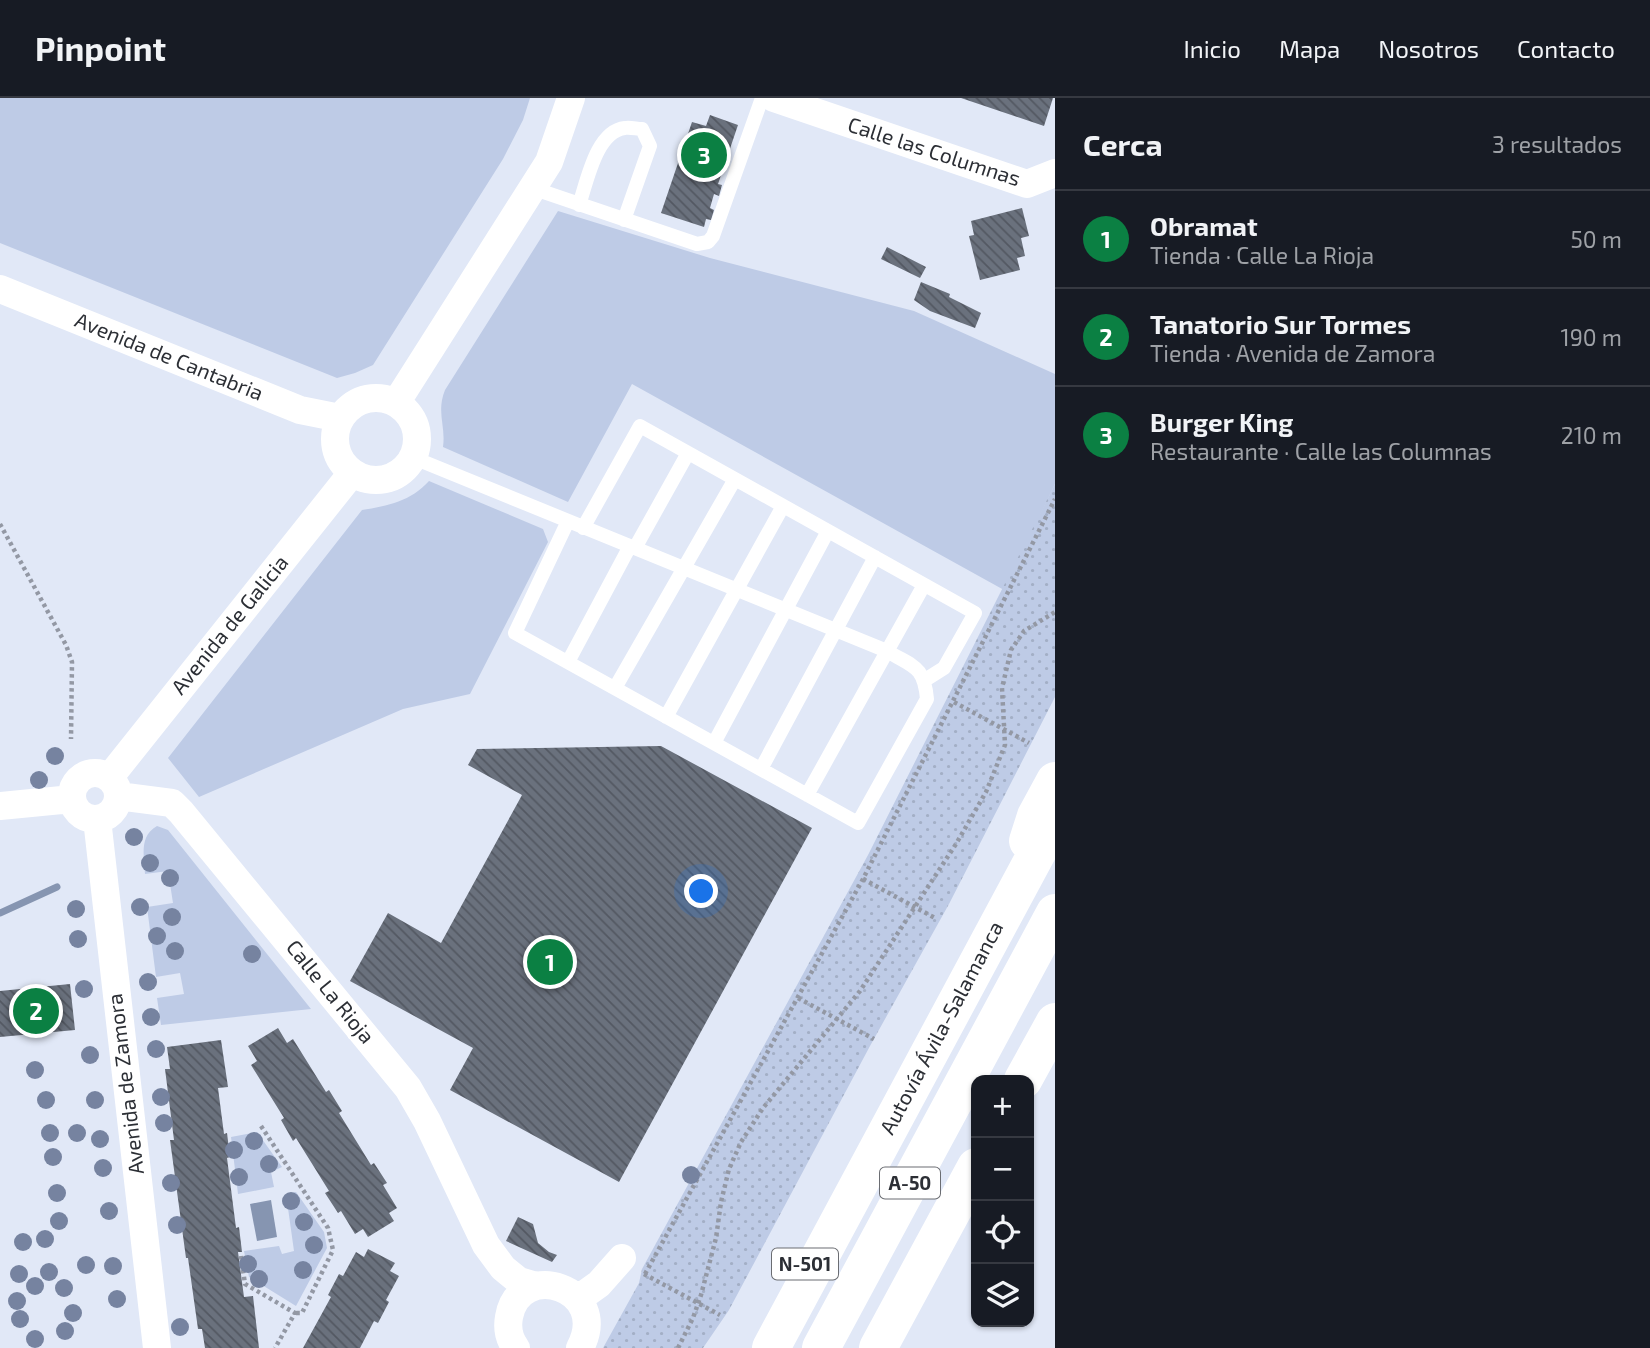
<!DOCTYPE html>
<html lang="es">
<meta charset="utf-8">
<style>
:root{--surface:#171b24;--page:#20242c;--text:#f1f3f6;--muted:#9ea1a6;--line:#363941;--accent:#0b8043}
body{margin:0;font-family:"Exo 2",sans-serif;background:var(--page);color:var(--text)}
.controls{position:absolute;right:21px;bottom:21px;display:grid;overflow:hidden;border-radius:14px;box-shadow:0 2px 5px #0004}
.controls button{width:63px;height:63px;display:grid;place-items:center;padding:0;border:0;border-bottom:2px solid var(--line);background:var(--surface);color:var(--text);font:35px sans-serif}
.you{position:absolute;left:702px;top:794px;width:24px;height:24px;margin:-18px;border:5px solid #fff;border-radius:50%;background:#1a73e8;box-shadow:0 0 0 10px #1a73e833}
.badge{display:grid;place-items:center;width:46px;height:46px;border-radius:50%;background:var(--accent);color:#fff;font-size:23px;font-weight:700}
.pin{position:absolute;translate:-50% -50%;border:4px solid #fff;box-shadow:0 2px 7px #0006}
.list{margin:0;padding:0;list-style:none}
h2{display:flex;justify-content:space-between;align-items:center;height:91px;margin:0;padding:0 28px;font-size:30px}
h2 small{font-size:23px;font-weight:400;color:var(--muted)}
.list li{display:grid;grid-template-columns:46px 1fr auto;gap:21px;align-items:center;box-sizing:border-box;height:98px;padding:0 28px;border-top:2px solid var(--line)}
.list b{display:block;font-size:26px;white-space:nowrap}
.list p{margin:0;font-size:23px;white-space:nowrap;color:var(--muted)}
.list em{font-size:23px;font-style:normal;color:var(--muted)}
.icon{flex:none;width:38px;height:38px;fill:none;stroke:currentColor;stroke-width:2;stroke-linecap:round;stroke-linejoin:round}
.map{position:relative;flex:none;width:1055px;height:1250px;overflow:hidden}
header{display:flex;align-items:center;gap:42px;box-sizing:border-box;height:98px;padding:0 35px;background:var(--surface);border-bottom:2px solid var(--line)}
header strong{font-size:33px}
nav{display:flex;gap:38px;margin-inline-start:auto;font-size:24px}
main{display:flex}
aside{flex:1;background:var(--surface)}
.map>svg:first-child{display:block}
.green{fill:#becbe6}
.park{fill:url(#park-dots)}
.water{fill:#8695b1}
.lines{fill:none;stroke-linecap:round;stroke-linejoin:round}
.stream{stroke:#8695b1;stroke-width:7}
.building{fill:url(#building-back-hatch)}
.path{stroke:#9398a4;stroke-width:4.5;stroke-dasharray:3.5 3.5;stroke-linecap:butt}
.lane{stroke:#fff;stroke-width:14}
.street{stroke:#fff;stroke-width:28}
.highway{stroke:#fff;stroke-width:38}
.tree{fill:#7683a0}
.labels{text-anchor:middle;stroke-width:7;stroke-linejoin:round;paint-order:stroke}
.shield{fill:#fff;stroke:#6b6d72;stroke-width:2}
.shield-label{font-size:19px;font-weight:bold;fill:#2c2f35}
.street-label{font-size:21px;fill:#2c2f35;stroke:#fff}
</style>
<header>
<strong>Pinpoint</strong>
<nav><a>Inicio</a><a>Mapa</a><a>Nosotros</a><a>Contacto</a></nav>
</header>
<main>
<div class="map">
<svg width="1055" height="1250" viewBox="0 0 1055 1250">
<defs>
<pattern id="park-dots" width="8" height="8" patternUnits="userSpaceOnUse" patternTransform="scale(1.75)"><rect width="8" height="8" fill="#becbe6"/><path d="M2 2h.1M6 6h.1" fill="none" stroke="#a3afc6" stroke-width="1.8" stroke-linecap="round"/></pattern>
<pattern id="building-back-hatch" width="6" height="6" patternUnits="userSpaceOnUse" patternTransform="scale(1.75)"><rect width="6" height="6" fill="#6a717d"/><path d="M-1 5l2 2M0 0l6 6M5-1l2 2" fill="none" stroke="#535862"/></pattern>
</defs>
<rect width="100%" height="100%" fill="#e1e8f7"/>
<path class="green" d="M 0,0 L 530,0 L 523,22 L 503,61 L 373,267 L 355,275 L 337,280 L 0,145 Z
M 558,113 L 710,160 L 914,213 L 1055,276 L 1055,386 L 1004,492 L 632,286 L 568,404 L 443,349 C 446,328 436,314 445,292 Z
M 429,383 L 543,431 L 548,444 L 470,596 L 403,611 L 199,699 L 168,660 L 362,412 C 388,408 411,403 429,383 Z
M 157,728 L 168,732 L 311,911 L 161,927 L 157,900 L 184,896 L 180,875 L 156,879 L 147,809 L 173,805 L 168,773 L 145,776 C 144,758 139,738 157,728 Z
M 257,1034 L 282,1069 L 271,1074 L 274,1089 L 238,1096 L 231,1039 Z
M 296,1094 L 324,1134 L 327,1150 L 296,1208 L 249,1179 L 244,1153 L 279,1148 L 282,1156 L 294,1153 L 286,1096 Z"/>
<path class="park" d="M 1055,386 L 1055,599 L 949,806 L 870,948 L 729,1212 L 703,1250 L 603,1250 L 639,1185 L 642,1171 L 868,757 Z"/>
<path class="water" d="M 271,1102 L 277,1139 L 257,1143 L 250,1106 Z"/>
<g class="lines">
<path class="stream" d="M 0,815 L 57,789"/>
</g>
<path class="building" d="M 961,0 L 1053,0 L 1044,28 Z
M 710,17 L 738,27 L 718,86 L 722,87 L 719,98 L 714,96 L 710,110 L 714,112 L 711,122 L 706,121 L 704,129 L 661,115 L 692,24 L 706,28 Z
M 1022,110 L 1029,138 L 1021,140 L 1025,158 L 1017,160 L 1020,172 L 980,182 L 969,138 L 974,137 L 971,123 Z
M 887,149 L 926,169 L 920,180 L 881,161 Z
M 921,184 L 950,196 L 949,199 L 981,215 L 975,230 L 930,213 L 914,202 Z
M 661,648 L 812,730 L 619,1084 L 450,992 L 473,950 L 350,883 L 388,815 L 441,845 L 522,697 L 468,667 L 477,651 Z
M 70,886 L 75,932 L 0,939 L 0,893 Z
M 278,930 L 287,945 L 293,941 L 326,994 L 329,992 L 342,1013 L 339,1015 L 371,1067 L 374,1065 L 387,1085 L 383,1087 L 397,1110 L 389,1115 L 394,1123 L 368,1139 L 363,1131 L 355,1136 L 341,1113 L 338,1115 L 325,1095 L 329,1093 L 296,1040 L 293,1043 L 281,1022 L 284,1020 L 251,967 L 257,963 L 248,948 Z
M 221,942 L 228,989 L 218,990 L 224,1036 L 227,1035 L 230,1059 L 227,1060 L 236,1130 L 239,1129 L 242,1154 L 238,1154 L 244,1199 L 253,1198 L 259,1250 L 205,1250 L 202,1231 L 198,1231 L 188,1160 L 186,1160 L 170,1042 L 174,1042 L 165,971 L 170,971 L 167,949 Z
M 518,1119 L 533,1126 L 538,1145 L 549,1154 L 557,1157 L 552,1164 L 506,1143 Z
M 368,1151 L 395,1165 L 390,1173 L 399,1178 L 386,1202 L 389,1204 L 378,1225 L 374,1223 L 360,1250 L 303,1250 L 331,1199 L 328,1197 L 339,1176 L 343,1178 L 356,1154 L 364,1159 Z"/>
<g class="lines">
<path class="path" d="M 0,426 L 66,547 L 72,564 L 71,641
M 954,604 L 1029,645
M 863,781 L 935,820
M 798,900 L 874,941
M 261,1028 L 328,1130 L 333,1152 L 302,1215 L 295,1215
M 241,1158 L 245,1186 L 295,1215 L 275,1250
M 644,1176 L 720,1217
M 645,1176 L 863,781 L 1055,401
M 678,1250 L 693,1220 L 701,1197 L 716,1140 L 721,1104 L 729,1071 L 741,1044 L 763,1010 L 860,893 L 956,746 L 986,694 L 1005,647 L 1002,590 L 1011,552 L 1024,533 L 1055,514"/>
<path class="lane" d="M 532,90 L 697,146 L 708,144 L 713,138 L 762,0
M 579,107 C 587,84 596,33 625,30 C 630,29 637,31 642,31 L 650,48 L 624,122
M 414,360 L 887,553 C 913,569 924,567 927,601 L 858,725 L 515,535 L 568,423
M 583,430 L 640,328 L 975,515 L 944,570 L 925,582
M 635,450 L 688,355
M 568,564 L 630,448
M 615,590 L 735,381
M 666,619 L 783,408
M 714,645 L 828,433
M 761,671 L 875,459
M 807,697 L 924,487"/>
<path class="street" d="M 774,0 L 1027,86 L 1055,75
M 0,191 L 300,312 L 340,320
M335 341a41 41 0 1 1 82 0a41 41 0 1 1-82 0Z
M 396,305 L 549,64 L 571,0
M72 698a23 23 0 1 1 46 0a23 23 0 1 1-46 0Z
M 109,680 L 352,375
M 118,698 L 172,705 L 181,714 L 408,990 L 427,1023 L 486,1147 L 503,1170 L 519,1183 L 536,1188
M 0,708 L 72,701
M 97,721 L 157,1250
M 578,1201 L 599,1186 L 622,1160
M 516,1250 C 509,1241 507,1230 509,1219 C 519,1161 612,1189 580,1250"/>
<path class="highway" d="M 1028,743 L 1036,718 L 1055,683
M 1023,982 L 1055,924
M 771,1250 L 1055,721
M 821,1250 L 1055,815
M 878,1250 L 976,1069"/>
</g>
<g class="tree">
<circle cx="55" cy="658" r="9"/>
<circle cx="39" cy="682" r="9"/>
<circle cx="134" cy="739" r="9"/>
<circle cx="150" cy="765" r="9"/>
<circle cx="170" cy="780" r="9"/>
<circle cx="140" cy="809" r="9"/>
<circle cx="76" cy="811" r="9"/>
<circle cx="172" cy="819" r="9"/>
<circle cx="157" cy="838" r="9"/>
<circle cx="78" cy="841" r="9"/>
<circle cx="175" cy="853" r="9"/>
<circle cx="252" cy="856" r="9"/>
<circle cx="148" cy="884" r="9"/>
<circle cx="84" cy="891" r="9"/>
<circle cx="151" cy="919" r="9"/>
<circle cx="156" cy="951" r="9"/>
<circle cx="90" cy="957" r="9"/>
<circle cx="35" cy="972" r="9"/>
<circle cx="161" cy="999" r="9"/>
<circle cx="46" cy="1002" r="9"/>
<circle cx="95" cy="1002" r="9"/>
<circle cx="164" cy="1025" r="9"/>
<circle cx="50" cy="1035" r="9"/>
<circle cx="77" cy="1035" r="9"/>
<circle cx="100" cy="1041" r="9"/>
<circle cx="254" cy="1043" r="9"/>
<circle cx="234" cy="1052" r="9"/>
<circle cx="53" cy="1059" r="9"/>
<circle cx="269" cy="1066" r="9"/>
<circle cx="103" cy="1070" r="9"/>
<circle cx="691" cy="1077" r="9"/>
<circle cx="239" cy="1079" r="9"/>
<circle cx="171" cy="1085" r="9"/>
<circle cx="57" cy="1095" r="9"/>
<circle cx="291" cy="1103" r="9"/>
<circle cx="109" cy="1113" r="9"/>
<circle cx="59" cy="1123" r="9"/>
<circle cx="304" cy="1124" r="9"/>
<circle cx="177" cy="1127" r="9"/>
<circle cx="45" cy="1141" r="9"/>
<circle cx="23" cy="1144" r="9"/>
<circle cx="314" cy="1147" r="9"/>
<circle cx="248" cy="1166" r="9"/>
<circle cx="86" cy="1167" r="9"/>
<circle cx="113" cy="1168" r="9"/>
<circle cx="303" cy="1172" r="9"/>
<circle cx="49" cy="1174" r="9"/>
<circle cx="19" cy="1176" r="9"/>
<circle cx="259" cy="1181" r="9"/>
<circle cx="35" cy="1188" r="9"/>
<circle cx="64" cy="1190" r="9"/>
<circle cx="117" cy="1201" r="9"/>
<circle cx="17" cy="1203" r="9"/>
<circle cx="73" cy="1215" r="9"/>
<circle cx="20" cy="1221" r="9"/>
<circle cx="180" cy="1229" r="9"/>
<circle cx="65" cy="1233" r="9"/>
<circle cx="35" cy="1241" r="9"/>
</g>
<g class="labels">
<g class="shield">
<rect x="880" y="1069.5" width="60" height="31" rx="5"/>
<rect x="772" y="1150.5" width="66" height="31" rx="5"/>
</g>
<g class="shield-label">
<text x="910" y="1092">A-50</text>
<text x="805" y="1173">N-501</text>
</g>
<g class="street-label">
<text transform="translate(934 54) rotate(18)" y="7">Calle las Columnas</text>
<text transform="translate(169 259) rotate(22)" y="7">Avenida de Cantabria</text>
<text transform="translate(230 527) rotate(-51)" y="7">Avenida de Galicia</text>
<text transform="translate(330 894) rotate(51)" y="7">Calle La Rioja</text>
<text transform="translate(942 930) rotate(-62)" y="7">Autovía Ávila-Salamanca</text>
<text transform="translate(126 986) rotate(-97)" y="7">Avenida de Zamora</text>
</g>
</g>
</svg>
<div class="controls">
<button>+</button>
<button>−</button>
<button><svg class="icon" aria-label="locate" viewBox="0 0 24 24"><circle cx="12" cy="12" r="6"/><path d="M12 2v4M12 18v4M2 12h4M18 12h4"/></svg></button>
<button><svg class="icon" aria-label="layers" viewBox="0 0 24 24"><path d="M12 4l9 5-9 5-9-5zM3 14l9 5 9-5"/></svg></button>
</div>
<div class="you"></div>
<div class="pin badge" style="left:550px;top:864px">1</div>
<div class="pin badge" style="left:36px;top:913px">2</div>
<div class="pin badge" style="left:704px;top:57px">3</div>
</div>
<aside>
<h2>Cerca<small>3 resultados</small></h2>
<ul class="list">
<li><span class="badge">1</span><div><b>Obramat</b><p>Tienda · Calle La Rioja</p></div><em>50 m</em></li>
<li><span class="badge">2</span><div><b>Tanatorio Sur Tormes</b><p>Tienda · Avenida de Zamora</p></div><em>190 m</em></li>
<li><span class="badge">3</span><div><b>Burger King</b><p>Restaurante · Calle las Columnas</p></div><em>210 m</em></li>
</ul>
</aside>
</main>
